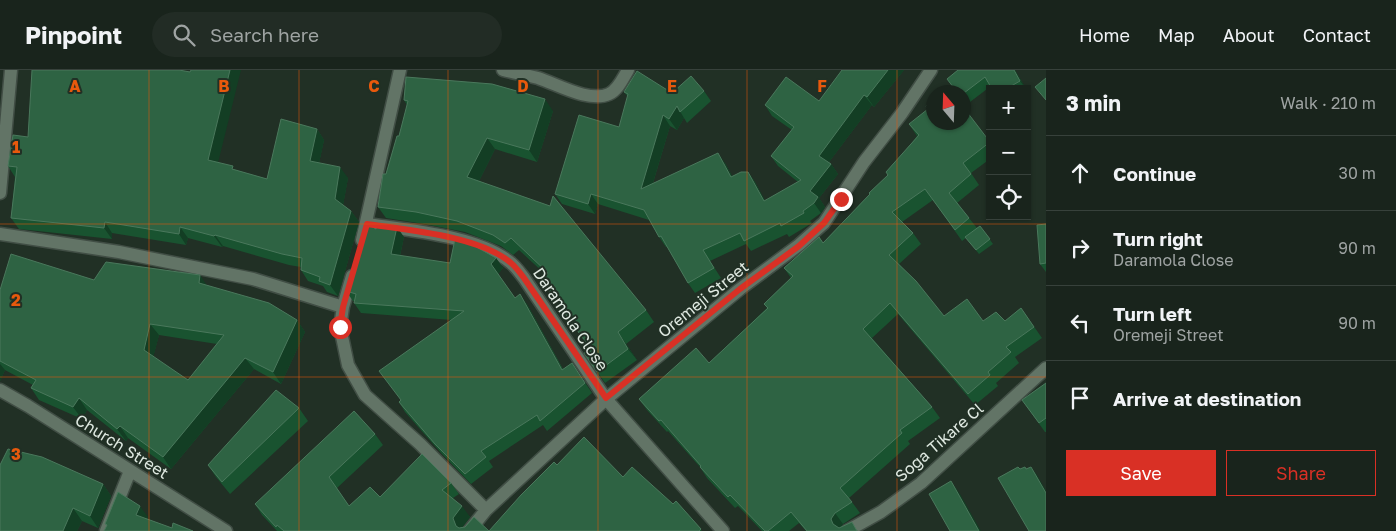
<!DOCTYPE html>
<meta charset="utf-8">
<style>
:root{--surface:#19241c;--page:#222c25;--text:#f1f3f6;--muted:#9fa4a3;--line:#37413b;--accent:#d93025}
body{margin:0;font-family:"Golos Text",sans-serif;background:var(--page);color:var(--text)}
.controls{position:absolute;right:15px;top:15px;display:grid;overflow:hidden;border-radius:0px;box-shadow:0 1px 4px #0004}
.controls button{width:45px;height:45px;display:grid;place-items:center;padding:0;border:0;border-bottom:1px solid var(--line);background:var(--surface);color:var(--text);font:25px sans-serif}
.compass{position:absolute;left:926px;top:15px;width:45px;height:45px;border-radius:50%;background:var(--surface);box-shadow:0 1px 4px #0004;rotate:341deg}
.stop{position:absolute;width:15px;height:15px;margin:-11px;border:4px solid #d93025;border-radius:50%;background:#fff}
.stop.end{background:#d93025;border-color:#fff;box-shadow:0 1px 5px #0008}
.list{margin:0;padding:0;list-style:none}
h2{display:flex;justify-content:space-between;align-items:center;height:65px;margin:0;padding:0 20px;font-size:21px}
h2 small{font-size:16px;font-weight:400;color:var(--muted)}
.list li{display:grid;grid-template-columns:32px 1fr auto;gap:15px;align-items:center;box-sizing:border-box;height:75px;padding:0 20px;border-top:1px solid var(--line)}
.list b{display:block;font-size:19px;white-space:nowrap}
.list p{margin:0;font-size:16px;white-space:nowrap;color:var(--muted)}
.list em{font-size:16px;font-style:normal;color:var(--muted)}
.actions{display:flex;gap:10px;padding:15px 20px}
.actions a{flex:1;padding:11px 0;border:1px solid var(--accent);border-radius:0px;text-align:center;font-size:18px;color:var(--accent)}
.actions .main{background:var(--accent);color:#fff}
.icon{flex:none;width:28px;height:28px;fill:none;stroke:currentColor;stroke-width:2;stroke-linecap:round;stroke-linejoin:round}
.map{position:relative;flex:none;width:1046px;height:461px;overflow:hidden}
header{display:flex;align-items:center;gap:30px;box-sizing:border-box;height:70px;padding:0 25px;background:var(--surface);border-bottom:1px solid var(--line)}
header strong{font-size:24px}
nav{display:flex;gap:28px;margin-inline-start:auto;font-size:18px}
.search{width:350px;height:45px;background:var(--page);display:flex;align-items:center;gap:12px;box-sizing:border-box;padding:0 18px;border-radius:28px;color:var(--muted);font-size:19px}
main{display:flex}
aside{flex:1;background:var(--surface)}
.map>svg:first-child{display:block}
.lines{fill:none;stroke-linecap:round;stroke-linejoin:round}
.minor-casing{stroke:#414e45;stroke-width:15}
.minor{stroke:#627466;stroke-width:12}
.wall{fill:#195330;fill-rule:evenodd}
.shaded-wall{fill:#133e24}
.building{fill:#2e6343;stroke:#4a785c;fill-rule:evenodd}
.route{stroke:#d93025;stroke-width:6}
.grid{fill:none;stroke:#e8590c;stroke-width:1;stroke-opacity:0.55}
.labels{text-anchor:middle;stroke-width:4;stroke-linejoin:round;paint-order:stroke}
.street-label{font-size:16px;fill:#dfe9e1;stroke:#213025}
.grid-label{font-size:16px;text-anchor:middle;font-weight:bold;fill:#e8590c;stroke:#213025;stroke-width:4;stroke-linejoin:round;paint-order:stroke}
</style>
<header>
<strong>Pinpoint</strong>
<div class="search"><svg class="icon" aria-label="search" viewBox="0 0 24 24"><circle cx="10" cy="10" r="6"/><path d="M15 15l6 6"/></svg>Search here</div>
<nav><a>Home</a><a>Map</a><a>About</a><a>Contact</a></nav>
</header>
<main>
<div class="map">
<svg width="1046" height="461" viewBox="0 0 1046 461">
<rect width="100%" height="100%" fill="#213025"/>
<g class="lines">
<defs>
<path id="minor" d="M 503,0 C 515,3 526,5 538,8 C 557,14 589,33 609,24 C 618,20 623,8 628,0
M 0,123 L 11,0
M 367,154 C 408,160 480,166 511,193 C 516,197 520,203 524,208 L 606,329 L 723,461
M 0,164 L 119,182 L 253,209 L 343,237
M 362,170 L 400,0
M 352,206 L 343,237 L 340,257 L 348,295 L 365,325 L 420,374 L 486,440
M 0,320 L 28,336 L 226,461
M 106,461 L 130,401
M 469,461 L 486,440 L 606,329 L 740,219 L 799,175 L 824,153 L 864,92 L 902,43 L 931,0
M 847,461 L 881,442 L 921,413 L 1046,298"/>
</defs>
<use href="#minor" class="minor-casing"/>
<use href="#minor" class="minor"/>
</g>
<path class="wall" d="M 904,0 L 874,37 L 872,35 L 829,92 L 831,94 L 838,104 L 819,128 L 825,137 L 821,143 L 810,151 L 812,153 L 789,167 L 787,164 L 751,181 L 746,174 L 710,191 L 721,208 L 695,223 L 688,213 L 667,177 L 666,177 L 659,167 L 649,150 L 598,134 L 595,144 L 562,134 L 555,124 L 619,57 L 628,27 L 624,22 L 672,23 L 704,21 L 711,31 L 687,53 L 684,48 L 677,60 L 670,56 L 653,113 L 725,93 L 732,106 L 748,102 L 755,112 L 765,131 L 798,112 L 778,96 L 771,86 L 792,60 L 772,46 L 765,35 L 819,31 Z
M 958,0 L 1015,0 L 1026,19 L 992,19 L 991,16 L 966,35 L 964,32 L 964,22 L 956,22 L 947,9 Z
M 404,30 L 553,41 L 537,92 L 495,79 L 479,111 L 646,240 L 654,252 L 626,274 L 637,290 L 605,313 L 584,283 L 590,279 L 546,205 L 519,180 L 513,185 L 501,176 L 465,162 L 424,154 L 386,148 L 378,137 L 386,104 L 399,66 L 407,35 Z
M 909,54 L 990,72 L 990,89 L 971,103 L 979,115 L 957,133 L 977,158 L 980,156 L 993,174 L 979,184 L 966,168 L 962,171 L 933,130 L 902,152 L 913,163 L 921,174 L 899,194 L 944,246 L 983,251 L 1005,251 L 1021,238 L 1042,268 L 1015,287 L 1019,293 L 996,313 L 998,316 L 975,335 L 898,244 L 872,268 L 932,337 L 940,348 L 908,371 L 910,374 L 849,428 L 860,443 L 843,454 L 841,457 L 858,461 L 806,461 L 799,453 L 789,461 L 762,461 L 738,436 L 735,438 L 707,408 L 700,397 L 668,361 L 667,362 L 647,340 L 639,329 L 709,293 L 767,238 L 764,234 L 791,208 L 784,198 L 819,167 L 823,173 L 888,105 L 917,66 Z
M 317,59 L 324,70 L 319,93 L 348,108 L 343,135 L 351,141 L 359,152 L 338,226 L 327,222 L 323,216 L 308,211 L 301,200 L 301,197 L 289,195 L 223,176 L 222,177 L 188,168 L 186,175 L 112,163 L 112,169 L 19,159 L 11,148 L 15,107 L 8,96 L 218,93 L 235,100 L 267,109 Z
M 1046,154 L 1046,202 L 1040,194 Z
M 376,159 L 404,167 L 400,186 L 450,193 L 496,188 L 503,198 L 498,204 L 515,228 L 527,234 L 563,299 L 572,293 L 592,323 L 547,361 L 543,355 L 489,391 L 493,397 L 471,414 L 442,384 L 405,342 L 399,332 L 400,331 L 452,250 L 361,243 L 354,233 L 355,231 L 353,231 L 346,221 Z
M 94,210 L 207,215 L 297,250 L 305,262 L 281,314 L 254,299 L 171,399 L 128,368 L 126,371 L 87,340 L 82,349 L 39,330 L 31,318 L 33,315 L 5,300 L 0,311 L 0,220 ZM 159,265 L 217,274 L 188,310 L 153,287 Z
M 1046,313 L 1046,362 L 1045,362 L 1022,330 Z
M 299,338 L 308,351 L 230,424 L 216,407 L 208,395 Z
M 375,364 L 383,375 L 337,418 L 349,436 L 380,427 L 451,413 L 459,424 L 453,428 L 470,447 L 462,457 L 489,461 L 557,395 L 623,407 L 673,434 L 702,461 L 277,461 L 262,445 L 255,434 Z
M 103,414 L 111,426 L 98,458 L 82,451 L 77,461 L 0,461 Z"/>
<path class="shaded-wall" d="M 230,0 L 241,0 L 216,101 L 208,90 Z
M 888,0 L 904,0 L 874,37 L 867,27 Z
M 1014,0 L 1015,0 L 1026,19 L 1020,11 Z
M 864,25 L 872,35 L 826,96 L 819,86 Z
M 545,29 L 553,41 L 537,92 L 529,80 Z
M 677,36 L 684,48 L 677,60 L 669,49 Z
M 663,45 L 670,56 L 648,129 L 641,119 Z
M 317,59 L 324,70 L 317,103 L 310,91 Z
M 487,68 L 495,79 L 475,119 L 467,107 Z
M 718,83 L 725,93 L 738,117 L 731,107 Z
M 831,94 L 838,104 L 819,128 L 825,137 L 821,143 L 814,133 L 810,121 Z
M 340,97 L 348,108 L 342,141 L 335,129 Z
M 748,102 L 755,112 L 771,142 L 764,131 Z
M 591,124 L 598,134 L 595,144 L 588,134 Z
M 351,141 L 359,152 L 338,226 L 330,215 Z
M 105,152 L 112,163 L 112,169 L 104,158 Z
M 180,157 L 188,168 L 186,175 L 179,164 Z
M 397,157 L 404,167 L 398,194 L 391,184 Z
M 215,165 L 223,176 L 222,177 L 214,166 Z
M 496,188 L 503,198 L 498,204 L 491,194 Z
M 200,205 L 208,217 L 199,213 Z
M 520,224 L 527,234 L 568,310 L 562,300 Z
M 297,250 L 305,262 L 281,314 L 273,302 Z
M 150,254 L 159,265 L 152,292 L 144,280 Z
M 618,262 L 626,274 L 637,290 L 628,279 Z
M 245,288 L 254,299 L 171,399 L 163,387 Z
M 0,294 L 5,300 L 0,311 Z
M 79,328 L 87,340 L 82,349 L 73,337 Z
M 120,356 L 128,368 L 126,371 L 117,359 Z
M 1031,397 L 1037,405 L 1046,421 L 1046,423 Z
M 951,411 L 960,424 L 981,461 L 979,461 Z
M 103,414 L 111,426 L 98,458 L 90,446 Z
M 140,436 L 148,447 L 144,456 L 136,445 Z
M 462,436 L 470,447 L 461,459 L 456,456 L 453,448 Z
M 73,438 L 82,451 L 77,461 L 63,461 Z
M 835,443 L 843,454 L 839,460 L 833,454 L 831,449 Z"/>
<path class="building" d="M 32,0 L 179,0 L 190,2 L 191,0 L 230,0 L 208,90 L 233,96 L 232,99 L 267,109 L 281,49 L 317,59 L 310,91 L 340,97 L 335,129 L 351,141 L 330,215 L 319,211 L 320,207 L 301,200 L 302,188 L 282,184 L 215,165 L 214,166 L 180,157 L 179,164 L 105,152 L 104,158 L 11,148 L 17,97 L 8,96 L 13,65 L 28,67 Z
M 842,0 L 888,0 L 867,27 L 864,25 L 819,86 L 831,94 L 810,121 L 818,127 L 814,133 L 803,141 L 804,143 L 781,156 L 780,153 L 744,171 L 740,163 L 703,180 L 714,198 L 688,213 L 661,166 L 659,167 L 644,140 L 591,124 L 588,134 L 555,124 L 579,45 L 619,57 L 628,24 L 624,22 L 637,1 L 672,23 L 691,6 L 704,21 L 680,42 L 677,36 L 669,49 L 663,45 L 641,119 L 718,83 L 731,107 L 741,102 L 748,102 L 764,131 L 801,110 L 771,86 L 794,57 L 765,35 L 786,7 L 819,31 Z
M 958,0 L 1014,0 L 1020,11 L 1006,19 L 992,19 L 985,7 L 964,23 L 964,22 L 957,22 L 947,9 Z
M 406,7 L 492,14 L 545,29 L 529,80 L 487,68 L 467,107 L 550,136 L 553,126 L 646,240 L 618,262 L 628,279 L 597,302 L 584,283 L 590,278 L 540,209 L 548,203 L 511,168 L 505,173 L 493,165 L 457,151 L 416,142 L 378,137 L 383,104 L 386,104 L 397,66 L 399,66 L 408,31 L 404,30 Z
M 1046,8 L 1046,30 L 1035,17 Z
M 949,19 L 951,22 L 944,22 Z
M 934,30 L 934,52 L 964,52 L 964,38 L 990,72 L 963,93 L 971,104 L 949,123 L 969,148 L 955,160 L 925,119 L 892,142 L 913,163 L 889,185 L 916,211 L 944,246 L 967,229 L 983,251 L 996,242 L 1005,251 L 1021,238 L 1034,257 L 1006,277 L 1011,282 L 988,302 L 990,305 L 968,324 L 890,233 L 863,259 L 932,337 L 900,360 L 902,363 L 840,418 L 852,432 L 835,443 L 831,449 L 833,454 L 839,458 L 852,452 L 857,461 L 807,461 L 791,442 L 768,461 L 765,461 L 730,425 L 728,427 L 700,397 L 701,396 L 661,350 L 659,351 L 639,329 L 696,278 L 709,293 L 768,238 L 764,234 L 793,206 L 784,198 L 819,167 L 823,173 L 870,124 L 869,123 L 888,105 L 886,102 L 919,65 L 909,54 L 928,39 L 926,36 Z
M 366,153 L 376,159 L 377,155 L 397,157 L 391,184 L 450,193 L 455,169 L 471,174 L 496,188 L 491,194 L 515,228 L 520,224 L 562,300 L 572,293 L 585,313 L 540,351 L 537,345 L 481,381 L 486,387 L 465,404 L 435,374 L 399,332 L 401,330 L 379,301 L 464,241 L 354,233 L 356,224 L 346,221 Z
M 1046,154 L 1046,193 L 1040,194 L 1037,155 Z
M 980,156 L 990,169 L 976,180 L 965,167 Z
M 11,184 L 94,210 L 106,192 L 200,205 L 199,213 L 269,233 L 297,250 L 273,302 L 245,288 L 163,387 L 120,356 L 117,359 L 79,328 L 73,337 L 31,318 L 36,310 L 0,291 L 0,220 ZM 150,254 L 224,265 L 188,310 L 144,280 Z
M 1046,313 L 1046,348 L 1039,353 L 1022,330 Z
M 276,320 L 299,338 L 222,412 L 208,395 Z
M 354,341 L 375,364 L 329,407 L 349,436 L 370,417 L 380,427 L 422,384 L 451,413 L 442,420 L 462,436 L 453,448 L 456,456 L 459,458 L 465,457 L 474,447 L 489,461 L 521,425 L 554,392 L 557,395 L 584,367 L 623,407 L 632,397 L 673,434 L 676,431 L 701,459 L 699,461 L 284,461 L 277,455 L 276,457 L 255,434 Z
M 8,379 L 42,387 L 103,414 L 90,446 L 73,438 L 63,461 L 0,461 L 0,395 Z
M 1018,397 L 1020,399 L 1025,397 L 1026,399 L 1031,397 L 1046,423 L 1046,461 L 1029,461 L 998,408 Z
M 951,411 L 979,461 L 950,461 L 929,424 Z
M 118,422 L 140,436 L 136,445 L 172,458 L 173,453 L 193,461 L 104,461 L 107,455 L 105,454 Z"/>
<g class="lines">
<path class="route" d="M 340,257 L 343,237 L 367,154 C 408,160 480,166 511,193 C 516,197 520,203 524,208 L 606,328 L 740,219 L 799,176 L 824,153 L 841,129"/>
</g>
<path class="grid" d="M 149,0 L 149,461M 299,0 L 299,461M 448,0 L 448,461M 598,0 L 598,461M 747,0 L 747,461M 897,0 L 897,461M 0,154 L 1046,154M 0,307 L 1046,307"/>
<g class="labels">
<g class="street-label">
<text transform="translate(703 229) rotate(-39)" y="6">Oremeji Street</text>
<text transform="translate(571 249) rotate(56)" y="6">Daramola Close</text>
<text transform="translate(939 372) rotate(-41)" y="6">Soga Tikare Cl</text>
<text transform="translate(122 376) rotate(32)" y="6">Church Street</text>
</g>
</g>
<g class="grid-label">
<text x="75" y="22">A</text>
<text x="224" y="22">B</text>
<text x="374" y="22">C</text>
<text x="523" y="22">D</text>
<text x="672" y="22">E</text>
<text x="822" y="22">F</text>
<text x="16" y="83">1</text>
<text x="16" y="236">2</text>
<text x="16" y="390">3</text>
</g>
</svg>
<div class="controls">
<button>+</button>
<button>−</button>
<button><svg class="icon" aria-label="locate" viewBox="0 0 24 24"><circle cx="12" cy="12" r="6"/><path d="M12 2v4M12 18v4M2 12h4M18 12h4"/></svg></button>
</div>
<svg class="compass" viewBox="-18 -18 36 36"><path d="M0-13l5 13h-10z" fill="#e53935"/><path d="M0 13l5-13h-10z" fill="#9fa4a3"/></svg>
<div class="stop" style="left:340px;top:257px"></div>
<div class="stop end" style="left:841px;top:129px"></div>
</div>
<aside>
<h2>3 min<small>Walk · 210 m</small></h2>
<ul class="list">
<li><svg class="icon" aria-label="ahead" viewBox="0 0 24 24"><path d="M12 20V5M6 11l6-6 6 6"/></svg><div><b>Continue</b></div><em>30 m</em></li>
<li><svg class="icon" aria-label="right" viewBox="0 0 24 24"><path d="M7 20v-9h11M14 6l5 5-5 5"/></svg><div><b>Turn right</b><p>Daramola Close</p></div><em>90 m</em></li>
<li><svg class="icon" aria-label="left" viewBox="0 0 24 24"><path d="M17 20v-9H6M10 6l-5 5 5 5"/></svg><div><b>Turn left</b><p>Oremeji Street</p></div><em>90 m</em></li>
<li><svg class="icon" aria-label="arrive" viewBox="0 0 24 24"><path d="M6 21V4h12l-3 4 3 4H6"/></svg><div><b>Arrive at destination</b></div></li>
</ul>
<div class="actions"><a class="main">Save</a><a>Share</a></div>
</aside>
</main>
